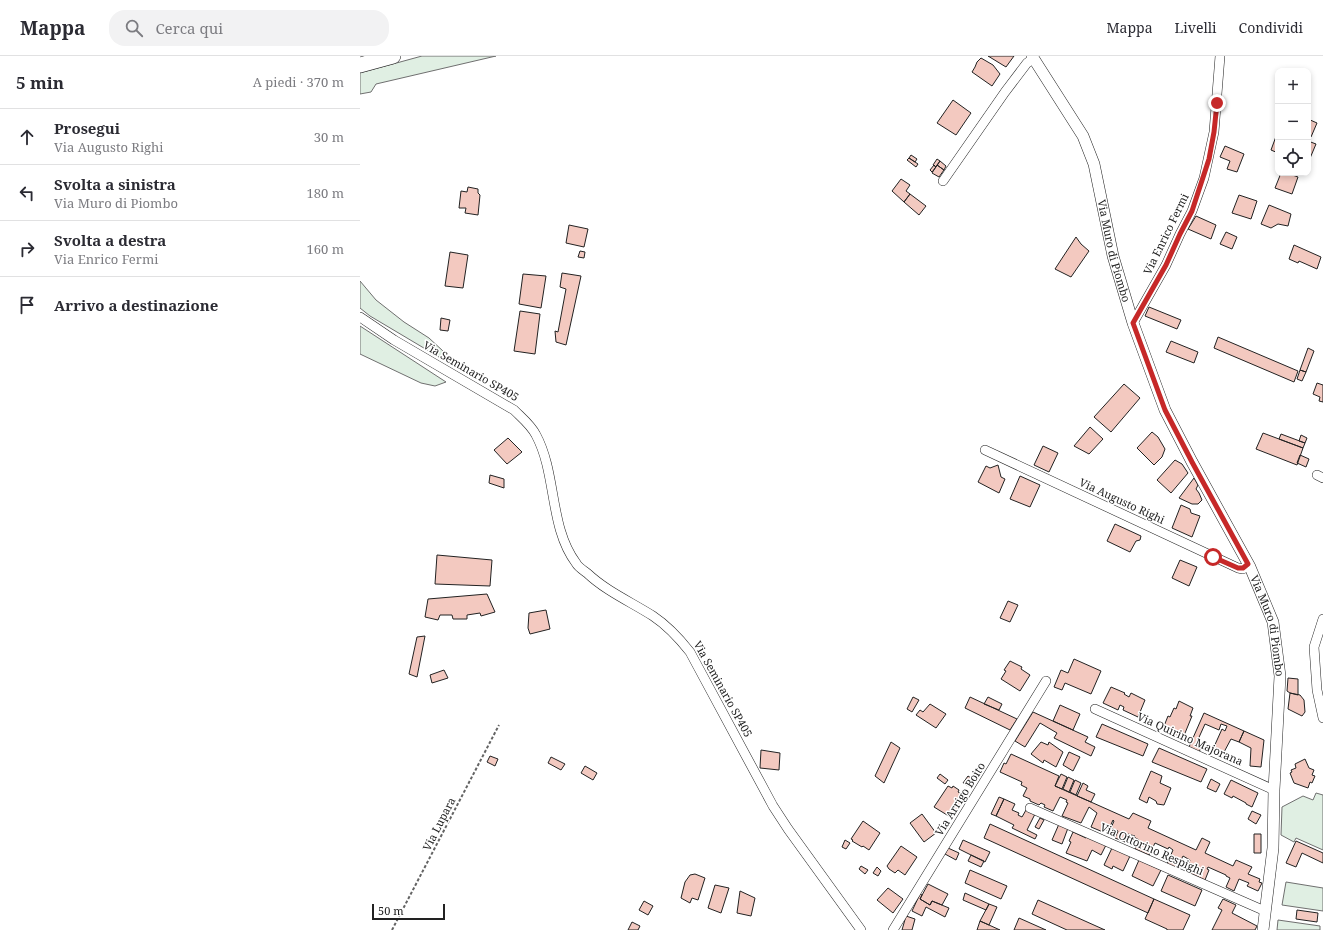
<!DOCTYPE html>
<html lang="it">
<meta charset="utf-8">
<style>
:root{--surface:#fff;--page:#f2f2f3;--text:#2b2b33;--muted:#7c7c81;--line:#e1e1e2}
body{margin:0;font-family:"Noto Serif",serif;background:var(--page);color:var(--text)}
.controls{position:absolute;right:12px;top:12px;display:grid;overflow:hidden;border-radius:8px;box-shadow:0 2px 6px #0003}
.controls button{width:36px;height:36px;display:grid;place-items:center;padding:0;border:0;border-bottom:1px solid var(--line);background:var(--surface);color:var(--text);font:20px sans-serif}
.scale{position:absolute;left:12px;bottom:10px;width:73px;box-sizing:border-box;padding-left:4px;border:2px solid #222;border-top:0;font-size:11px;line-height:14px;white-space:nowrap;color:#222;-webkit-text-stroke:3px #fff;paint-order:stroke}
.stop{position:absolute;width:12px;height:12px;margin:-9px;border:3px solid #c62828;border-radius:50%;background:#fff}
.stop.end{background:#c62828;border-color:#fff;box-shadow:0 1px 4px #0008}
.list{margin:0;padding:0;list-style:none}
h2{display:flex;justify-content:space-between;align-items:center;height:52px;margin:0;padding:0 16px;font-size:17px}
h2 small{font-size:13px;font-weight:400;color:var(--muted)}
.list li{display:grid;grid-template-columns:26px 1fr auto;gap:12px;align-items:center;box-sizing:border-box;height:56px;padding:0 16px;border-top:1px solid var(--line)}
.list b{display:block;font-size:15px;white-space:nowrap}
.list p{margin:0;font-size:13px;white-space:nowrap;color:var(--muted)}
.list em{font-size:13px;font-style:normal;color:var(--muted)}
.icon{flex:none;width:22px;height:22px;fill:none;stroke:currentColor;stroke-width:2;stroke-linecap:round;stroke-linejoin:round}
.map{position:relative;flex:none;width:963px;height:874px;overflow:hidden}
header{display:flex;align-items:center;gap:24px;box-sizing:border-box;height:56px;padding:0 20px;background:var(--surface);border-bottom:1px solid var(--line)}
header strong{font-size:19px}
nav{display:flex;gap:22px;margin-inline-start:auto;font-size:14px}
.search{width:280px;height:36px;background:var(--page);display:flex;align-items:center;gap:10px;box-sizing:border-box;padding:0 14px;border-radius:16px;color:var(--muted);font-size:15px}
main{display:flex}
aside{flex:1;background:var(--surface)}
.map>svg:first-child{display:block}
.green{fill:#e0efe3;stroke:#6f6f6f}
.building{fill:#f3c9c0;stroke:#222}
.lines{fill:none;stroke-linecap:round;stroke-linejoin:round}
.minor-casing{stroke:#222;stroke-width:10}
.tertiary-casing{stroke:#222;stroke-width:12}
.trunk-casing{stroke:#222;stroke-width:16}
.path{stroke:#646464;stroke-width:2;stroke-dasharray:3 2;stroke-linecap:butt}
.minor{stroke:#fff;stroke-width:9}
.tertiary{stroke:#fff;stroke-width:11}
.trunk{stroke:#fff;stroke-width:15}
.route{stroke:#c62828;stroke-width:5}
.labels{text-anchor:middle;stroke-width:3;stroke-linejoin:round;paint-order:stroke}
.street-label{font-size:11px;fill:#222;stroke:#fff}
</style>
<header>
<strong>Mappa</strong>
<div class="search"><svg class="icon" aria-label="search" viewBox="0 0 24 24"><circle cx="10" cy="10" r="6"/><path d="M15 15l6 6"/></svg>Cerca qui</div>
<nav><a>Mappa</a><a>Livelli</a><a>Condividi</a></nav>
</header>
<main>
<aside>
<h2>5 min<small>A piedi · 370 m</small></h2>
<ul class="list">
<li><svg class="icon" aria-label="ahead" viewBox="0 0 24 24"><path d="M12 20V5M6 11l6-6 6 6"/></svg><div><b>Prosegui</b><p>Via Augusto Righi</p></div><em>30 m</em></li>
<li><svg class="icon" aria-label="left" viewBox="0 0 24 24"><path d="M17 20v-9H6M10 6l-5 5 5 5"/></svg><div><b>Svolta a sinistra</b><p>Via Muro di Piombo</p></div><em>180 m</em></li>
<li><svg class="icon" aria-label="right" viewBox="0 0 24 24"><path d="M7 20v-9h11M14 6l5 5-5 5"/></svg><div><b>Svolta a destra</b><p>Via Enrico Fermi</p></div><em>160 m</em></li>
<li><svg class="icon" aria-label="arrive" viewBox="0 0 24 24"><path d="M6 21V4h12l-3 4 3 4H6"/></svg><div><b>Arrivo a destinazione</b></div></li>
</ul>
</aside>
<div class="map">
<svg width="963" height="874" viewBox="0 0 963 874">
<rect width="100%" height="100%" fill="#fff"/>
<path class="green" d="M 62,0 L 136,0 L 16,28 L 11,36 L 0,38 L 0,17 Z
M 0,225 L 16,244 L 44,266 L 69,282 L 83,295 L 85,301 L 84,304 L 10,260 L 0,252 Z
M 0,270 L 86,326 L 75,330 L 61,327 L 0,298 Z
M 956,737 L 963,739 L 963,794 L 936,782 L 934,786 L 921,779 L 922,751 L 943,740 L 953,744 Z
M 926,826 L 963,832 L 963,855 L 922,849 Z
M 918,864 L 960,870 L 960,874 L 917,874 Z"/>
<path class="building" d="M 628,0 L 654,0 L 646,11 Z
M 621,2 L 633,9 L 640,18 L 632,30 L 612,16 L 615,11 L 617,6 Z
M 593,44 L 611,57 L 596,79 L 577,67 Z
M 948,63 L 957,67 L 951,81 L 948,80 Z
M 918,75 L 918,97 L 911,94 Z
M 948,85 L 956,88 L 948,107 Z
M 865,90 L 884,98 L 877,116 L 867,113 L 870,105 L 860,101 Z
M 551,99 L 557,103 L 555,106 L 549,102 Z
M 549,102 L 558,108 L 556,111 L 547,104 Z
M 577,103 L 580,105 L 576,111 L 573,109 Z
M 580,105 L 586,110 L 584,114 L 577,109 Z
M 574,109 L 576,111 L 572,116 L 570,114 Z
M 577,109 L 584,114 L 579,121 L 572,117 Z
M 921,117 L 927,117 L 938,121 L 932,138 L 915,132 Z
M 541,123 L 550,129 L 546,135 L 550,138 L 544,146 L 532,135 Z
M 108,131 L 118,133 L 118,137 L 120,139 L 118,159 L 105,157 L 106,152 L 99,152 L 101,135 L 107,136 Z
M 550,138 L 566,150 L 559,159 L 544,146 Z
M 879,139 L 897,145 L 891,163 L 872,157 Z
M 909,149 L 931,158 L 928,170 L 918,168 L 911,172 L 901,168 Z
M 836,160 L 856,169 L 851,183 L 828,173 Z
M 209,169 L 228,173 L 224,191 L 206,187 Z
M 866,176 L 877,181 L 872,193 L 860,188 Z
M 716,181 L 721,188 L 729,195 L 711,221 L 695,213 Z
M 934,189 L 961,201 L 957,213 L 939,205 L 938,207 L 929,203 Z
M 220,195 L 225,196 L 224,202 L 218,201 Z
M 90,196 L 108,199 L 103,232 L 85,230 Z
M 202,217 L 221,220 L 206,289 L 196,286 L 195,275 L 198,276 L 206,233 L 200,231 Z
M 163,218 L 186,220 L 181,252 L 159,248 Z
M 789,251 L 821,264 L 817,273 L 785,260 Z
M 160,255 L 180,258 L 175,298 L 154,295 Z
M 81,262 L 90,264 L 88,275 L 80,274 Z
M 858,281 L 938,315 L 934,326 L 854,292 Z
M 811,285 L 838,296 L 834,307 L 806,296 Z
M 948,292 L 954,295 L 946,316 L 940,314 Z
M 940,314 L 946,316 L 942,325 L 937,323 Z
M 957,327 L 963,329 L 963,346 L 959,345 L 960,341 L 953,338 Z
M 764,328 L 780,342 L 751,376 L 734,361 Z
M 730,371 L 743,383 L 729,398 L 714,390 Z
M 792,376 L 798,381 L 805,393 L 802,401 L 794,409 L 777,392 Z
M 903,377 L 943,392 L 937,409 L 896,393 Z
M 921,378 L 945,387 L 943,392 L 919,383 Z
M 941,379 L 947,382 L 945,387 L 939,385 Z
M 148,382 L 162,396 L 147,408 L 134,394 Z
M 683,390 L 698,397 L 689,416 L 674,409 Z
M 940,399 L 949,403 L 946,411 L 937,407 Z
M 815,404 L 822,408 L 828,417 L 811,437 L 797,424 Z
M 638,409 L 641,421 L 645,423 L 639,437 L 618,426 L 626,410 L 630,412 Z
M 130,419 L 144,423 L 144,432 L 129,427 Z
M 660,420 L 680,429 L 670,451 L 650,443 Z
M 834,422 L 838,429 L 836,433 L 839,437 L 842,444 L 838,448 L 832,448 L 819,442 Z
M 821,449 L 830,453 L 831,457 L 840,460 L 832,481 L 812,472 Z
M 755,468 L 781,480 L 780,484 L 776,485 L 770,496 L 747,485 Z
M 77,499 L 132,504 L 130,530 L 75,528 Z
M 820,504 L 837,511 L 829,530 L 812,522 Z
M 127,538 L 135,556 L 121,560 L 120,557 L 107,559 L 107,563 L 93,563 L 92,559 L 80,559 L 78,564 L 65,561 L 68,543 Z
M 648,545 L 658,549 L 650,566 L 640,562 Z
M 186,554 L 190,573 L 170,578 L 168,572 L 169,557 Z
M 65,580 L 57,621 L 49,618 L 57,581 Z
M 714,603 L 741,615 L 731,638 L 705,627 L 702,634 L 694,631 L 701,614 L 708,617 Z
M 650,605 L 662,611 L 661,613 L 670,619 L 660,635 L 641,623 L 646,615 L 644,614 Z
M 84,614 L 88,622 L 72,627 L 70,619 Z
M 928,622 L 938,623 L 938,639 L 930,637 L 927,635 Z
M 751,631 L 765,637 L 764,638 L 769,641 L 771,637 L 785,644 L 778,661 L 763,654 L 764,651 L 760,649 L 758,654 L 743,647 Z
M 930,637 L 940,639 L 944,644 L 945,656 L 942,660 L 928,653 Z
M 553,641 L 559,644 L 552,656 L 547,653 Z
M 610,641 L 657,663 L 650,674 L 605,652 Z
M 628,641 L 642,648 L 639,654 L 624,648 Z
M 819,645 L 833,652 L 830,660 L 832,660 L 823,682 L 809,676 L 810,673 L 804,670 L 808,660 L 810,661 L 814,652 L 816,653 Z
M 570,648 L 586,658 L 576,672 L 556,659 L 560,654 L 563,656 Z
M 700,649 L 720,658 L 713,674 L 693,665 Z
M 673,656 L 728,681 L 725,686 L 735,691 L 731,700 L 694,682 L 697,677 L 680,667 L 665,691 L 655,685 Z
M 844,657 L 884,675 L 879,686 L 871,683 L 863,698 L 853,693 L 862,673 L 865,675 L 867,670 L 861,668 L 859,674 L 845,668 L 836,688 L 842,690 L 839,696 L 829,691 Z
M 742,668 L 788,688 L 783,700 L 736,681 Z
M 884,675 L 904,684 L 901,711 L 890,710 L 891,692 L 879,686 Z
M 531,686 L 540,692 L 524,727 L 515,720 Z
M 681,686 L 688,689 L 689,686 L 703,696 L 696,711 L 684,704 L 683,707 L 671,698 Z
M 799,692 L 847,713 L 841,726 L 792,706 Z
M 401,694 L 420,697 L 419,714 L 400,712 Z
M 709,696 L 720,701 L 713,715 L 703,709 Z
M 651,698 L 699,720 L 695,730 L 769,763 L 773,757 L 791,765 L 788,772 L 836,794 L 842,782 L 850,786 L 845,797 L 873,810 L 876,804 L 892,811 L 888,818 L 900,823 L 899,826 L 902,827 L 898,835 L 887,830 L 889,827 L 879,823 L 874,835 L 866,831 L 870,822 L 866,820 L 866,819 L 848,811 L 847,813 L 849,814 L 845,824 L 825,815 L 830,804 L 823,800 L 817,812 L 807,808 L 813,794 L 809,791 L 808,793 L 795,787 L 789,799 L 775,793 L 779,784 L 774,781 L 775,780 L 768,778 L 765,786 L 755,782 L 758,775 L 751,772 L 754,765 L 753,764 L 748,775 L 745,773 L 743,776 L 731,771 L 737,757 L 729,751 L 721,767 L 702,760 L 708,747 L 706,746 L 707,744 L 700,741 L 693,755 L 684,751 L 685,749 L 681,747 L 679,749 L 670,745 L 670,743 L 663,740 L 667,732 L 661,729 L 662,726 L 640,716 L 644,707 L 646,708 Z
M 130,700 L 138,703 L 135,710 L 127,706 Z
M 191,701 L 205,708 L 201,714 L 188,707 Z
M 945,703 L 949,712 L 954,714 L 952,719 L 955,720 L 952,727 L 950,726 L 948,732 L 934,727 L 930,717 L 932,716 L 931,714 L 936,712 L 935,708 Z
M 225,710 L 237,717 L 233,724 L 221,717 Z
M 791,715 L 802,720 L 800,727 L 811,732 L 804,749 L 797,748 L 796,745 L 789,741 L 787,747 L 779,743 Z
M 580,718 L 588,724 L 585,728 L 577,722 Z
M 701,718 L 707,721 L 702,733 L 695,730 Z
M 608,720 L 614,724 L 610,731 L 603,727 Z
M 708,721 L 714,724 L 709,736 L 703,733 Z
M 851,723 L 860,728 L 856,736 L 847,732 Z
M 715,724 L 721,727 L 716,739 L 710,736 Z
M 871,724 L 898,737 L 892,751 L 886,748 L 886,747 L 873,740 L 872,742 L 864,738 Z
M 723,727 L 728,730 L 726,734 L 735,738 L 731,746 L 717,740 Z
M 588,730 L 592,732 L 593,730 L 599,734 L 598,736 L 606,741 L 592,762 L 574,751 Z
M 639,741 L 644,743 L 636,760 L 631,758 Z
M 644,743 L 655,748 L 652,754 L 659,757 L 658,759 L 662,761 L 666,754 L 675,758 L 667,774 L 677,779 L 675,783 L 652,772 L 654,769 L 636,760 Z
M 892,755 L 901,759 L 896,768 L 888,763 Z
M 562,758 L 576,777 L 564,786 L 550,767 Z
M 680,762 L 684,764 L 679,773 L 675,771 Z
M 503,765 L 520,777 L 509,794 L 503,790 L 502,791 L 492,785 L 493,784 L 491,783 Z
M 630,768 L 794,843 L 788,857 L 624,782 Z
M 699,768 L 708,772 L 702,788 L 692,784 Z
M 713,776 L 726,782 L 727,780 L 746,789 L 741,799 L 732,794 L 727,805 L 706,797 L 711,786 L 709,785 Z
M 894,778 L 901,778 L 901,797 L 894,797 Z
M 485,784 L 490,787 L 486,793 L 482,791 Z
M 603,784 L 630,796 L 625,806 L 599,793 Z
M 936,785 L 963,797 L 963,807 L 942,797 L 936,811 L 926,807 Z
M 541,790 L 557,801 L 545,819 L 538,814 L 535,817 L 529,813 L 527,810 Z
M 588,792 L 599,797 L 596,804 L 585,798 Z
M 752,792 L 770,800 L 763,815 L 753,810 L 752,813 L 744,809 Z
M 611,799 L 624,805 L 621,811 L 608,805 Z
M 779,804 L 801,814 L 793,830 L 772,820 Z
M 501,810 L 508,814 L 505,818 L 499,813 Z
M 517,811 L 521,815 L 518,820 L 513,817 Z
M 610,814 L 647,830 L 641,843 L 605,827 Z
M 335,818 L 345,822 L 338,844 L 332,842 L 330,847 L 321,842 L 325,826 L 330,819 Z
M 808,819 L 842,834 L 835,850 L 801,835 Z
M 568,828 L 588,838 L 582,849 L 572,845 L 570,849 L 560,843 Z
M 355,829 L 369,832 L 361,857 L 348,852 Z
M 528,832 L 543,843 L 533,857 L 517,844 Z
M 380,835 L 395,842 L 391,860 L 377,857 Z
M 605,837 L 629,848 L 626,854 L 603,844 Z
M 560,838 L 562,839 L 560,843 L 570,849 L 572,845 L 589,852 L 585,861 L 566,851 L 562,860 L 552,855 Z
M 794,843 L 830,859 L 823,874 L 807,874 L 807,873 L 785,863 Z
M 863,843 L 876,849 L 872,857 L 897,870 L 895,874 L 852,874 L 862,854 L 858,852 Z
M 678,844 L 745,874 L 707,874 L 672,858 Z
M 284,845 L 293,850 L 288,859 L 279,854 Z
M 629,848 L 637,851 L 629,869 L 620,865 Z
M 937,854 L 958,857 L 957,866 L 936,863 Z
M 546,860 L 555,863 L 552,874 L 542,874 Z
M 659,862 L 686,874 L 654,874 Z
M 620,865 L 629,869 L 640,874 L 617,874 Z
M 272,866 L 280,870 L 278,874 L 268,874 Z"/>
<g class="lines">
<defs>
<path id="minor" d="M 583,125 L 645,36 L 667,7 L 674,2
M 0,261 L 34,284 L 154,354 C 162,362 171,369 176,379 C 197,418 189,471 216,507 C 218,511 223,514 227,517 C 246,535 271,546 293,560 C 308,570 319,582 330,596 L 413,750 L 428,773 L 501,874
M 773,267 L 806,209 L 820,178 L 832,155 L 844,122 L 854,76 L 860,0
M 625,394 L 878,512 L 883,513 L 888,508
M 957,419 L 963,422
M 963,563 L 954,591 L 957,634 L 963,662
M 735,653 L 914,734
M 670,752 L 905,855
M 533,874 L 686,625"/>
<g id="tertiary">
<path id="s1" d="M 672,0 L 723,80 L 734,108 L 753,200 L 773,267 L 805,354 L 832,406 L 890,511 L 913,566 L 920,620 L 914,734 L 913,792 L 903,874"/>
</g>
<path id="trunk" d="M 0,9 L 33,0"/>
</defs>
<use href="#minor" class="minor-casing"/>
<use href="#tertiary" class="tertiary-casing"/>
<use href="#trunk" class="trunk-casing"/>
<path class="path" d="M 32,874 L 139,669"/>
<use href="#minor" class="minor"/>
<use href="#tertiary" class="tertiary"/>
<use href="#trunk" class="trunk"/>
</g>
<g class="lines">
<path class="route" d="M 853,501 L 878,512 L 883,512 L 888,508 L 832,406 L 805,354 L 773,267 L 806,209 L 820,178 L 832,155 L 849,103 L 854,76 L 857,47"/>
</g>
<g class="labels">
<g class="street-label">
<text transform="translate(806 178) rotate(-64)" y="4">Via Enrico Fermi</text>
<text dy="4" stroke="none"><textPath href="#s1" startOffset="214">Via Muro di Piombo</textPath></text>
<text transform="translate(111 315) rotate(30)" y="4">Via Seminario SP405</text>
<text transform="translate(762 445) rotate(25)" y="4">Via Augusto Righi</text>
<text dy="4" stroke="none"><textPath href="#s1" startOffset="622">Via Muro di Piombo</textPath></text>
<text transform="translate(363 633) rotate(61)" y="4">Via Seminario SP405</text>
<text transform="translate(830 683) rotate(24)" y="4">Via Quirino Majorana</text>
<text transform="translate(600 743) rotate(-58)" y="4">Via Arrigo Boito</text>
<text transform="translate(79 768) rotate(-63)" y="4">Via Lupara</text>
<text transform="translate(792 793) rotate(24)" y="4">Via Ottorino Respighi</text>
</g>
</g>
</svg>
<div class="controls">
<button>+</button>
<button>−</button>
<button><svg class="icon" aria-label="locate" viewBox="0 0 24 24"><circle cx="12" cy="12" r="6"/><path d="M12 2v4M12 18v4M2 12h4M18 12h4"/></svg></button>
</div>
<div class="scale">50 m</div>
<div class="stop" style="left:853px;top:501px"></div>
<div class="stop end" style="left:857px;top:47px"></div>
</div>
</main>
